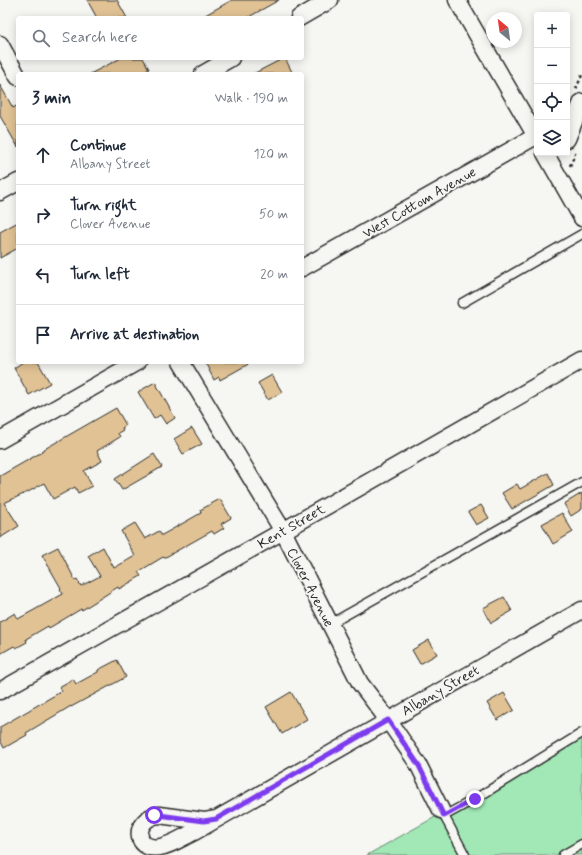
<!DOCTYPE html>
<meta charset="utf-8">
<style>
:root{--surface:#fff;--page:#f2f2f3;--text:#1f2937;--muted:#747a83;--line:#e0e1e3}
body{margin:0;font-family:Mynerve,sans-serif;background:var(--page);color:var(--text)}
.controls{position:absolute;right:12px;top:12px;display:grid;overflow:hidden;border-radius:4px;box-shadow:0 2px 10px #0003}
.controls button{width:36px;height:36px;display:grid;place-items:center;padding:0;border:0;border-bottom:1px solid var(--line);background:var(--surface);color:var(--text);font:20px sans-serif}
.compass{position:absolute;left:486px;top:12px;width:36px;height:36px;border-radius:50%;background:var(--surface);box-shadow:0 2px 10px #0003;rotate:331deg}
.stop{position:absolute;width:12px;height:12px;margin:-9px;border:3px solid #7c3aed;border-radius:50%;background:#fff}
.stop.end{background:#7c3aed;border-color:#fff;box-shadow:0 1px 4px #0008}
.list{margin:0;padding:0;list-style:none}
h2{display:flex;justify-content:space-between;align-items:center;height:52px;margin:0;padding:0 16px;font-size:17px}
h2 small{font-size:13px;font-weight:400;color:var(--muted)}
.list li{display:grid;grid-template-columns:26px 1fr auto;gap:12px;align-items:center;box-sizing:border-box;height:60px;padding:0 16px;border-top:1px solid var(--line)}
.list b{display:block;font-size:15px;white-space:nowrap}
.list p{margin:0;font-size:13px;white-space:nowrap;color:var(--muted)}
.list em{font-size:13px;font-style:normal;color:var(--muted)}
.icon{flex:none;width:22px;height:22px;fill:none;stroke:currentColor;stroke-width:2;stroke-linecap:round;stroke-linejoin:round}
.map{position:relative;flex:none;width:582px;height:855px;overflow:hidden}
.search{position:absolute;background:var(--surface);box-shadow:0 2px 10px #0003;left:16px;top:16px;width:288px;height:44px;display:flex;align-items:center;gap:10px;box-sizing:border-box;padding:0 14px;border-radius:4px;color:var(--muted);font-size:15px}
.panel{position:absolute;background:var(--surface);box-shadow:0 2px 10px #0003;left:16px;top:72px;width:288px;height:292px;border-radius:4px}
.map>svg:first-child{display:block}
.green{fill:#a1e8b6;stroke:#668a70}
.building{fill:#e0c294;stroke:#2b2b2b}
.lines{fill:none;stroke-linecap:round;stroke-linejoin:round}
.lane-casing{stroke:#2b2b2b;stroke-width:11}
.street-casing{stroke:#2b2b2b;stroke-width:19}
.path{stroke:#2b2b2b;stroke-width:2.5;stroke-dasharray:3 3;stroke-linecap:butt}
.lane{stroke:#f6f6f2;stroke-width:8}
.street{stroke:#f6f6f2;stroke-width:16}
.route{stroke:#7c3aed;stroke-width:5}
.labels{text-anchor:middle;stroke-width:3.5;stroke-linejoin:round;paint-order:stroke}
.street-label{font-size:14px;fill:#2b2b2b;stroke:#f6f6f2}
</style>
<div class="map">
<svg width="582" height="855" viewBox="0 0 582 855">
<rect width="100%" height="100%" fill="#f6f6f2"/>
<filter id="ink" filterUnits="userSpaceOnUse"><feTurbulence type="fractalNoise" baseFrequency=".025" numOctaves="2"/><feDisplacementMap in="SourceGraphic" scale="8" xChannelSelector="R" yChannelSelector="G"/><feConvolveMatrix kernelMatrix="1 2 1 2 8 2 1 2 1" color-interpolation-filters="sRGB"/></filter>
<g filter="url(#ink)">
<path class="green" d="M 582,735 L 582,855 L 367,855 Z"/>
<path class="building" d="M 87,0 L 117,0 L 127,18 L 97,18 Z
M 232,0 L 279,0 L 247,18 L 200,18 Z
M 121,58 L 143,58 L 149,69 L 141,74 L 90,74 Z
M 284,58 L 285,58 L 293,74 L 253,74 Z
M 0,85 L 13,108 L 18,105 L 18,147 L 0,116 Z
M 18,222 L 18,248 L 0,258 L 0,232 Z
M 23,362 L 38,362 L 50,383 L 29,395 L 14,368 Z
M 205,362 L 252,362 L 220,380 L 219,377 L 214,380 Z
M 272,375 L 282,392 L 268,400 L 258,383 Z
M 155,382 L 175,418 L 166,424 L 160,415 L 154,419 L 138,392 Z
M 116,408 L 126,425 L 122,428 L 123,430 L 118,433 L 120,437 L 97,451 L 102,461 L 84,471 L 92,486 L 78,493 L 75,487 L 53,499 L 44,483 L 28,492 L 4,503 L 19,526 L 0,538 L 0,476 L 42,452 L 41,451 Z
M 192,428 L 202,444 L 183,454 L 174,439 Z
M 154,454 L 162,467 L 122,490 L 115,479 Z
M 548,473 L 554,485 L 512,509 L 502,493 L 517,484 L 520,489 Z
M 582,493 L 582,509 L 571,516 L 564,504 Z
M 220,499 L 231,518 L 221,524 L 224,528 L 214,534 L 212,531 L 164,558 L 163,557 L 138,572 L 141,576 L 119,589 L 118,587 L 82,610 L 81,609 L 49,628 L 48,626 L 26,639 L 27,642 L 16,648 L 14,646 L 0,654 L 0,622 L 15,613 L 18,619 L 63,594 L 60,589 L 61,588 L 42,555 L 58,547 L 75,580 L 77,579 L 81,586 L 100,576 L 88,556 L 103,547 L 114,568 L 135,556 L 121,531 L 135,523 L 145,539 L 159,531 L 161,535 L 162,535 L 201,513 L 200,510 Z
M 481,505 L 489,518 L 476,525 L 468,512 Z
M 562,513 L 573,532 L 553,544 L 542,524 Z
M 504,597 L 512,611 L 491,623 L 483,608 Z
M 429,640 L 437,654 L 420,664 L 412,650 Z
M 117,660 L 126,677 L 71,707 L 71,706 L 26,733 L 27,735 L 4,748 L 0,740 L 0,727 L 62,691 L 59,687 L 73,679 L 76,684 L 98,672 L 98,670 Z
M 291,692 L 307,719 L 282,734 L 266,707 Z
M 504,693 L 514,710 L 497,720 L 487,703 Z"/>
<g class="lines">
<defs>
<path id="lane" d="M 462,303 L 582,234
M 330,624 L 582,482
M 442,812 L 465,855
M 444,816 L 475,799 L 582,733
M 563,855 L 582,844"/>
<path id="street" d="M 457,0 L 537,138
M 299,18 L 330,0
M 0,44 L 18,77
M 203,74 L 231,58
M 567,139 L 582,102
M 545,153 L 582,218
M 0,192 L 18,182
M 302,268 L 536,136
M 181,362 L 283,531 L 360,683 L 388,720 L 418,764 L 441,810
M 0,440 L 137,362
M 0,691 L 283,531 L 582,360
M 215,819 L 204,821 L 159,815 C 133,818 133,852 160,847 C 172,845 183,837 194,832 L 582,610"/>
</defs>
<use href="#lane" class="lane-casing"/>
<use href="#street" class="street-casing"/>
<path class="path" d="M 576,89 L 582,75
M 570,166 L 576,151"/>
<use href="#lane" class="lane"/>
<use href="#street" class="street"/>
</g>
</g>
<g class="lines" filter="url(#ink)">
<path class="route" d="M 154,815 L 159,815 L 204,821 L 216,819 L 388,720 L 418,764 L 444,816 L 475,799"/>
</g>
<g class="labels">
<g class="street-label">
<text transform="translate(419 202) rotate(-30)" y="5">West Cottom Avenue</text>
<text transform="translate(291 526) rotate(-30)" y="5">Kent Street</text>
<text transform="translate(311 587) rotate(63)" y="5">Clover Avenue</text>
<text transform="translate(440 690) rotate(-30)" y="5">Albany Street</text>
</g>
</g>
</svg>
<div class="controls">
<button>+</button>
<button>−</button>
<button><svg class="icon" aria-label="locate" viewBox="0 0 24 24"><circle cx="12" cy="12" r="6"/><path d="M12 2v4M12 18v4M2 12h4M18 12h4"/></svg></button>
<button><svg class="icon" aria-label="layers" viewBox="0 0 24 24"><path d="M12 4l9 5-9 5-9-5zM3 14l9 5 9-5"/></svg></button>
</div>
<svg class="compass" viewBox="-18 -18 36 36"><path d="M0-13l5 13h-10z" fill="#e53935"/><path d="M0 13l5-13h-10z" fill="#747a83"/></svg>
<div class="stop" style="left:154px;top:815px"></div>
<div class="stop end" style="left:475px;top:799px"></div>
<div class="search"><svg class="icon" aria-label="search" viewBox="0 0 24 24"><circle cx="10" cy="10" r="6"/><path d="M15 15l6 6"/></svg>Search here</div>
<section class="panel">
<h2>3 min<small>Walk · 190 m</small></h2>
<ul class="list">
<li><svg class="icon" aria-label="ahead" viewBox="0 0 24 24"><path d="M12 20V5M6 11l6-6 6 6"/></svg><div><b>Continue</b><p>Albany Street</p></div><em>120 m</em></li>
<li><svg class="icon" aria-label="right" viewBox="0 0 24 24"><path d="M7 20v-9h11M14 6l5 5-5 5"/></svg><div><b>Turn right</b><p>Clover Avenue</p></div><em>50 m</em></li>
<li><svg class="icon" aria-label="left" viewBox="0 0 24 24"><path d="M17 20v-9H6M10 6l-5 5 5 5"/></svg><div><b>Turn left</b></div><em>20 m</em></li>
<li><svg class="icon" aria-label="arrive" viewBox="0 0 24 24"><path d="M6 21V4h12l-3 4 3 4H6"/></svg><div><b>Arrive at destination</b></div></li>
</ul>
</section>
</div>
